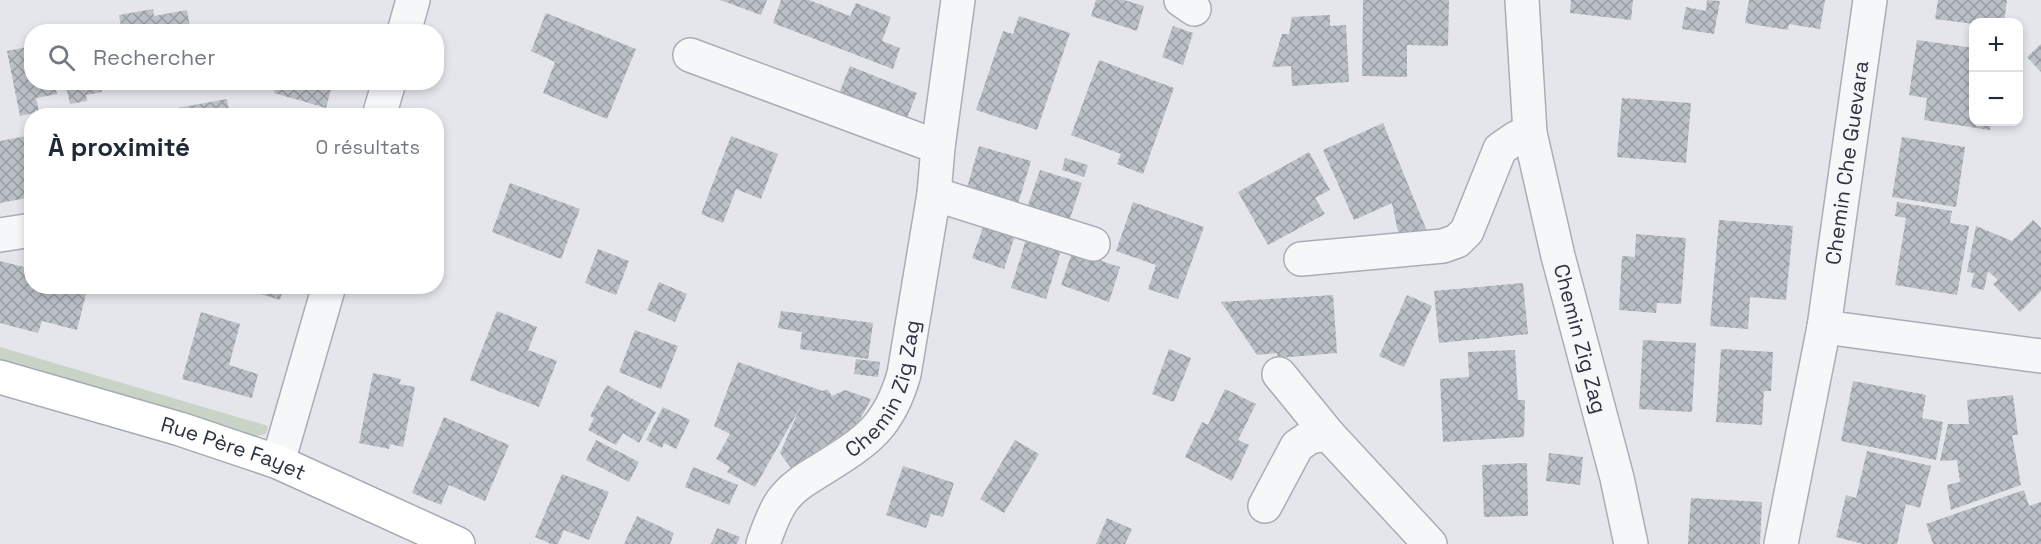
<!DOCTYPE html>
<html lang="fr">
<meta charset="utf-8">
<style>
:root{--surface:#fff;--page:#f6f6f7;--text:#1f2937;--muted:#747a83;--line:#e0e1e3}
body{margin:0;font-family:"Space Grotesk",sans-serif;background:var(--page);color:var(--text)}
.controls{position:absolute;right:18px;top:18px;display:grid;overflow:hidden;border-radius:12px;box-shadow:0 3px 9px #0003}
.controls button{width:54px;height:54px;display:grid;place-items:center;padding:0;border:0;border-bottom:2px solid var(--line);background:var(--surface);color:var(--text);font:30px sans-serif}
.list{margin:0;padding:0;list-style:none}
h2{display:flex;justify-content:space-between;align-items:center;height:78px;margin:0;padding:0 24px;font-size:26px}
h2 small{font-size:20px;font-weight:400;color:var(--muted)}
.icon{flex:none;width:33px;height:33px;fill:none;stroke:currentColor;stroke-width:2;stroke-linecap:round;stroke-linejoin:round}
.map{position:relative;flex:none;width:2041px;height:544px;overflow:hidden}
.search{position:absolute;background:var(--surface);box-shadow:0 3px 9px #0003;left:24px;top:24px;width:420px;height:66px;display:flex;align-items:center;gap:15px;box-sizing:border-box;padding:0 21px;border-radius:24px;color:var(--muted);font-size:22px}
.panel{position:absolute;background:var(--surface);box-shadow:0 3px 9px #0003;left:24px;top:108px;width:420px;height:186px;border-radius:24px}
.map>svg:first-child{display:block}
.green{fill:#c9d4c6}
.building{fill:url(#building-cross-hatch)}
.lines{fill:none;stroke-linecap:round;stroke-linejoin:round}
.minor-casing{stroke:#a9adb5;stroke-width:36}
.major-casing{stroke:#a4abb5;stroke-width:36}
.minor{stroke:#f6f7f9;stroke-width:33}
.major{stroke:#fff;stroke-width:33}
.labels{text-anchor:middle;stroke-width:4.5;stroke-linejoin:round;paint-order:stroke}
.street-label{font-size:21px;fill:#2d3442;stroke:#f3f5f8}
</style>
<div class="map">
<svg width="2041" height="544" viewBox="0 0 2041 544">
<defs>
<pattern id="building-cross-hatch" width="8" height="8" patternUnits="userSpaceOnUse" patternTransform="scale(1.5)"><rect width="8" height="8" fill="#bbc0c7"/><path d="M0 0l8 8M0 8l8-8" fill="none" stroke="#989da3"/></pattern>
</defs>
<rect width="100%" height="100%" fill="#e4e6eb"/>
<path class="green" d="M 0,347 L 268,426 L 266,434 L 243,439 L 244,431 L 0,359 Z"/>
<path class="building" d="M 720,0 L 767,0 L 761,15 Z
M 781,0 L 809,0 L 850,16 L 856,3 L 891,17 L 882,41 L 900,48 L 893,69 L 773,23 Z
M 1096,0 L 1124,0 L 1144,6 L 1137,31 L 1091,16 Z
M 1363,0 L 1449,0 L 1448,46 L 1407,45 L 1407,77 L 1362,76 Z
M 1571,0 L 1633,0 L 1631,20 L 1570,13 Z
M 1707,0 L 1720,1 L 1714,34 L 1682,29 L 1686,7 L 1706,11 Z
M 1749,0 L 1825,0 L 1820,29 L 1789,24 L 1788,30 L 1745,23 Z
M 1938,0 L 2007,0 L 2004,22 L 1974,22 L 1974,24 L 1935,19 Z
M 153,9 L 154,16 L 187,10 L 190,27 L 205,24 L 207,32 L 122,32 L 119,15 Z
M 546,13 L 636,49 L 607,119 L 543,93 L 555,62 L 531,51 Z
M 1330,15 L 1330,26 L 1346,25 L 1349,82 L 1292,86 L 1291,66 L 1272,67 L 1282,34 L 1289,34 L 1292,17 Z
M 1019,16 L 1070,33 L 1037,130 L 976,110 L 1003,31 L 1013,34 Z
M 1173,26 L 1193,33 L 1183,65 L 1162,57 Z
M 1917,40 L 1974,48 L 1974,122 L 1991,122 L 1990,130 L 1924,120 L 1927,98 L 1909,95 Z
M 2041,44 L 2041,72 L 2027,57 Z
M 32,46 L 32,82 L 54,82 L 57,94 L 36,98 L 39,112 L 20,116 L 7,51 Z
M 1099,60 L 1174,88 L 1143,174 L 1117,164 L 1121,154 L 1071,135 Z
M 850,66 L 917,93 L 905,123 L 838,96 Z
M 65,82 L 100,82 L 102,92 L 86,95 L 87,101 L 70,104 Z
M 277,82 L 333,82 L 326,108 L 274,93 Z
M 1622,98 L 1691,103 L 1686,163 L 1617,157 Z
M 227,99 L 230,116 L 145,116 L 145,114 Z
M 1383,123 L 1429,236 L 1400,241 L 1392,203 L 1354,220 L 1323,150 Z
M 32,135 L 32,197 L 0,203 L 0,141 Z
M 731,136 L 778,154 L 761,199 L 736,189 L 723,223 L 701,214 Z
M 1902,137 L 1965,147 L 1956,207 L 1892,197 Z
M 979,146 L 1031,161 L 1017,207 L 966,191 Z
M 1309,152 L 1330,190 L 1315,198 L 1325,214 L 1268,245 L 1238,192 Z
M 1065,158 L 1088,165 L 1084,177 L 1062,170 Z
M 1040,170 L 1082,183 L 1069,221 L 1028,205 Z
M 510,183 L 580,209 L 561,259 L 492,232 Z
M 1133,202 L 1204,227 L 1178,299 L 1148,289 L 1156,265 L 1116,251 Z
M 1897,202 L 1952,211 L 1950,223 L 1969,226 L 1957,295 L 1895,285 L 1906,218 L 1895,216 Z
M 986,219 L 1017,230 L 1004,269 L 972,258 Z
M 1719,220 L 1793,226 L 1786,300 L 1750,297 L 1748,329 L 1710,326 Z
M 2033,220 L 2041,228 L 2041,291 L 2020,312 L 1993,284 L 1998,280 L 1988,271 L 1984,290 L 1971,287 L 1974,273 L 1967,272 L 1976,226 L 2012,241 Z
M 1028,233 L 1063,244 L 1046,299 L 1011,288 Z
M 1636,234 L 1686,238 L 1681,304 L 1657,303 L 1656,313 L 1619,310 L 1622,256 L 1635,257 Z
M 1074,247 L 1103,257 L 1101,261 L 1120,267 L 1109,302 L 1061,285 Z
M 598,249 L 629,261 L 616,295 L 585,283 Z
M 0,261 L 32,269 L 32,286 L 88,286 L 77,330 L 42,321 L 38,333 L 0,323 Z
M 659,282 L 687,294 L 675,322 L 647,310 Z
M 1523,283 L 1528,334 L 1439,343 L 1434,291 Z
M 235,286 L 284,286 L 280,300 Z
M 1333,295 L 1337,353 L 1278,358 L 1277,353 L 1257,355 L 1221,302 Z
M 1407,295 L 1432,306 L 1404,367 L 1379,356 Z
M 497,311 L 537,327 L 528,350 L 557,361 L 539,407 L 470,380 Z
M 781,311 L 873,323 L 868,359 L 800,349 L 802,332 L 778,328 Z
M 201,312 L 240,324 L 229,365 L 258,374 L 252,398 L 182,379 Z
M 635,330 L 678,346 L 661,389 L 619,372 Z
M 1643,340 L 1696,343 L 1692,412 L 1639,409 Z
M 1169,349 L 1191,358 L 1174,402 L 1152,394 Z
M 1721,349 L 1773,352 L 1771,391 L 1764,391 L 1762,425 L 1716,422 Z
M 1515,350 L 1518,400 L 1525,400 L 1524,437 L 1443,442 L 1440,379 L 1469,377 L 1468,352 Z
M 856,359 L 880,362 L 878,377 L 854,374 Z
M 738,362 L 823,391 L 827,389 L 832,396 L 845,390 L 871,399 L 857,425 L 791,468 L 780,453 L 800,408 L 755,487 L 727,472 L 730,467 L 716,459 L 730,434 L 714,426 Z
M 373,373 L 401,379 L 399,384 L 415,387 L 403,447 L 390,444 L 389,449 L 359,443 Z
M 1853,381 L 1926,395 L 1922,418 L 1943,422 L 1936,460 L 1841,441 Z
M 607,385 L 656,412 L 639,443 L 623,433 L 616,445 L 588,430 L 594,418 L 590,416 Z
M 1225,389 L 1256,404 L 1238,440 L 1249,445 L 1232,481 L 1185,457 L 1202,422 L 1208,425 Z
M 2013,395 L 2018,435 L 2012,435 L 2021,485 L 1951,510 L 1947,485 L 1960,482 L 1957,460 L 1940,461 L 1948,424 L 1969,424 L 1967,400 Z
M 663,407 L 690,420 L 676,449 L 664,443 L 662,448 L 646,440 Z
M 444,417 L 509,445 L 485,501 L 449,485 L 441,505 L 412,493 Z
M 596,440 L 639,462 L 629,482 L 586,460 Z
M 1015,440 L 1039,454 L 1004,513 L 980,499 Z
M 1867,451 L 1931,466 L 1920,508 L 1906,504 L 1897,544 L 1863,544 L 1836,537 L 1846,495 L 1856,498 Z
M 1549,453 L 1583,457 L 1580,485 L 1546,481 Z
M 1527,463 L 1528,516 L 1484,517 L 1482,465 Z
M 903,466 L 954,483 L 943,517 L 931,514 L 926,528 L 886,515 Z
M 693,467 L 738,485 L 729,505 L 685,487 Z
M 562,474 L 609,492 L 589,540 L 564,530 L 558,544 L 551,544 L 535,537 Z
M 2024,490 L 2029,506 L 2041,502 L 2041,544 L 1933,544 L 1926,524 Z
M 1691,498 L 1762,502 L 1760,544 L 1688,544 Z
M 637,516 L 674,533 L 670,544 L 624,544 Z
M 1107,518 L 1132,529 L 1125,544 L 1096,544 Z
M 717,528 L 740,537 L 737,544 L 711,544 Z"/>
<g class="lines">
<defs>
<g id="minor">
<path d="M 1181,0 L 1194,9"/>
<path id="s1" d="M 1522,0 L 1530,133 L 1558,256 L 1617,478 L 1631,544"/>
<path d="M 404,32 L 413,0"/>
<path d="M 690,55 L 938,147"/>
<path d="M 379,116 L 389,82"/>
<path d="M 934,194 L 1093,244"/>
<path d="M 0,235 L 32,230"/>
<path d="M 1301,259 L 1443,246 L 1457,241 L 1467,231 L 1500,149 L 1516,138 L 1530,133"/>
<path d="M 1824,327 L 2041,356"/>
<path d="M 1279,374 L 1328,434 L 1430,544"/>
<path d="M 278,462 L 329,286"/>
<path d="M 1265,506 L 1297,446 L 1310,437 L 1328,434"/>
<path id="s2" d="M 763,544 C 768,530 773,514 782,501 C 792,487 807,478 822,469 C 867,441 889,427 904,374 L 934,194 L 938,147 L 958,0"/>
<path id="s3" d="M 1781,544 L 1824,327 L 1870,0"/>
</g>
<g id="major">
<path id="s4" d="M 0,377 L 180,429 L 278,462 L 458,544"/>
</g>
</defs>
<use href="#minor" class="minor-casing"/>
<use href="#major" class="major-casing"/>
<use href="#minor" class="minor"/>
<use href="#major" class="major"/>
</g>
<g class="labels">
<g class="street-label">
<text dy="7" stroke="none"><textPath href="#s3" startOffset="387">Chemin Che Guevara</textPath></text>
<text dy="7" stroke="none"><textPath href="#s1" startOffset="345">Chemin Zig Zag</textPath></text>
<text dy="7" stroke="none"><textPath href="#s2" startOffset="206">Chemin Zig Zag</textPath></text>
<text dy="7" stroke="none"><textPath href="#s4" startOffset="244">Rue Père Fayet</textPath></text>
</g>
</g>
</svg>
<div class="controls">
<button>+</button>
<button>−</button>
</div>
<div class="search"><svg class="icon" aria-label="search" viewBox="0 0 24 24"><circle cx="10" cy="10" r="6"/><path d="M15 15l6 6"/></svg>Rechercher</div>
<section class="panel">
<h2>À proximité<small>0 résultats</small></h2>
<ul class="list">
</ul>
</section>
</div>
